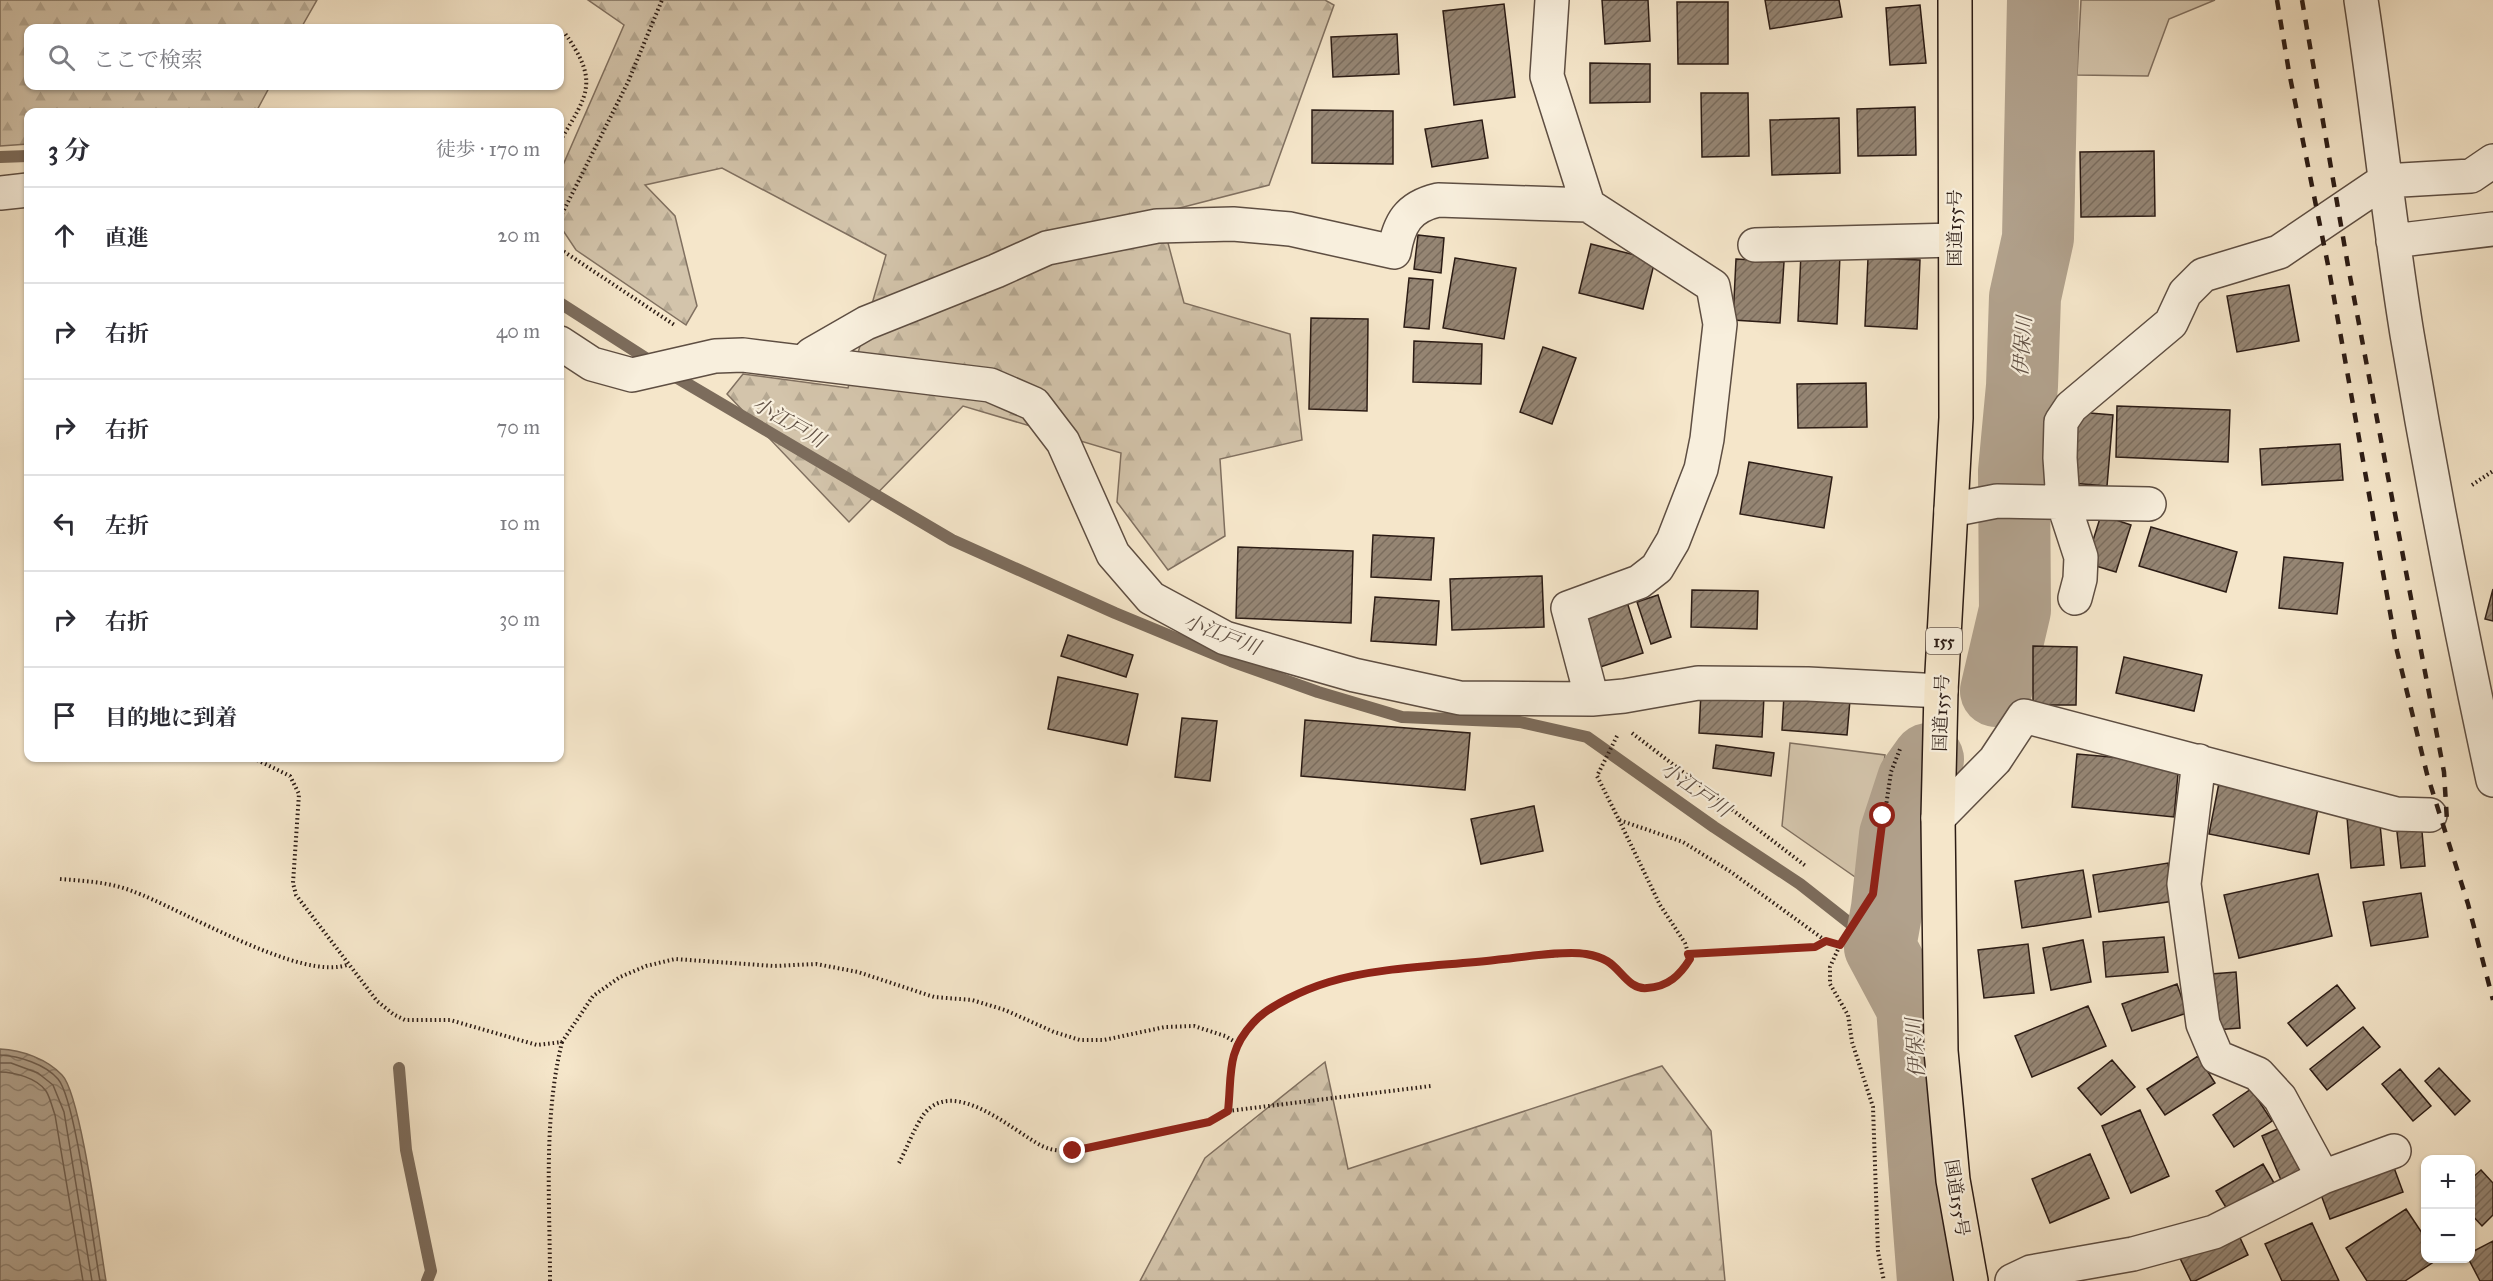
<!DOCTYPE html>
<html lang="ja">
<meta charset="utf-8">
<style>
:root{--surface:#fff;--page:#f2f2f3;--text:#2b2b33;--muted:#7c7c81;--line:#e1e1e2}
body{margin:0;font-family:"IM FELL Great Primer","Noto Serif JP",serif;background:var(--page);color:var(--text)}
.controls{position:absolute;right:18px;bottom:18px;display:grid;overflow:hidden;border-radius:12px;box-shadow:0 2px 4px #0004}
.controls button{width:54px;height:54px;display:grid;place-items:center;padding:0;border:0;border-bottom:2px solid var(--line);background:var(--surface);color:var(--text);font:30px sans-serif}
.stop{position:absolute;width:18px;height:18px;margin:-14px;border:4px solid #8f2418;border-radius:50%;background:#fff}
.stop.end{background:#8f2418;border-color:#fff;box-shadow:0 2px 6px #0008}
.list{margin:0;padding:0;list-style:none}
h2{display:flex;justify-content:space-between;align-items:center;height:78px;margin:0;padding:0 24px;font-size:26px}
h2 small{font-size:20px;font-weight:400;color:var(--muted)}
.list li{display:grid;grid-template-columns:39px 1fr auto;gap:18px;align-items:center;box-sizing:border-box;height:96px;padding:0 24px;border-top:2px solid var(--line)}
.list b{display:block;font-size:22px;white-space:nowrap}
.list em{font-size:20px;font-style:normal;color:var(--muted)}
.icon{flex:none;width:33px;height:33px;fill:none;stroke:currentColor;stroke-width:2;stroke-linecap:round;stroke-linejoin:round}
.map{position:relative;flex:none;width:2493px;height:1281px;overflow:hidden}
.search{position:absolute;background:var(--surface);box-shadow:0 2px 4px #0004;left:24px;top:24px;width:540px;height:66px;display:flex;align-items:center;gap:15px;box-sizing:border-box;padding:0 21px;border-radius:12px;color:var(--muted);font-size:22px}
.panel{position:absolute;background:var(--surface);box-shadow:0 2px 4px #0004;left:24px;top:108px;width:540px;height:654px;border-radius:12px}
.map>svg:first-child{display:block}
.forest{fill:url(#forest-firs);stroke:#807060;stroke-width:1.5}
.green{fill:#d3c4ab;stroke:#807060;stroke-width:1.5}
.water{fill:url(#water-waves);stroke:#7c6c5c;stroke-width:1.5}
.lines{fill:none;stroke-linecap:round;stroke-linejoin:round}
.shore{stroke:#6e5e50;stroke-width:1.5}
.stream{stroke:#7c6c5c;stroke-width:12}
.river{stroke:#b1a18c;stroke-width:72}
.building{fill:url(#building-hatch);stroke:#2c1c15;stroke-width:1.5}
.minor-casing{stroke:#5e4e42;stroke-width:36}
.highway-casing{stroke:#2c1c15;stroke-width:36}
.path{stroke:#2c1c15;stroke-width:4;stroke-dasharray:1.5 3;stroke-linecap:butt}
.minor{stroke:#f8efdd;stroke-width:33}
.highway{stroke:#f5e6ca;stroke-width:33}
.rail{stroke:#2c1c15;stroke-width:4.5;stroke-dasharray:10 10;stroke-linecap:butt}
.route{stroke:#8f2418;stroke-width:8}
.labels{text-anchor:middle;stroke-width:4.5;stroke-linejoin:round;paint-order:stroke}
.shield{fill:#f8efdd;stroke:#695b51;stroke-width:1.5}
.shield-label{font-size:16px;font-weight:bold;fill:#2c1c15}
.street-label{font-size:18px;fill:#2c1c15;stroke:#f8efdd}
.water-label{font-size:20px;font-style:italic;fill:#615145;stroke:#f8efdd}
</style>
<div class="map">
<svg width="2493" height="1281" viewBox="0 0 2493 1281">
<defs>
<pattern id="forest-firs" width="22" height="20" patternUnits="userSpaceOnUse" patternTransform="scale(1.5)"><rect width="22" height="20" fill="#d3c4ab"/><path d="M5 1l3.5 6h-7zM16 11l3.5 6h-7z" fill="#b5a892"/></pattern>
<pattern id="water-waves" width="16" height="10" patternUnits="userSpaceOnUse" patternTransform="scale(1.5)"><rect width="16" height="10" fill="#b1a18c"/><path d="M0 5q4-4 8 0t8 0" fill="none" stroke="#908271"/></pattern>
<pattern id="building-hatch" width="6" height="6" patternUnits="userSpaceOnUse" patternTransform="scale(1.5)"><rect width="6" height="6" fill="#958573"/><path d="M-1 1l2-2M0 6l6-6M5 7l2-2" fill="none" stroke="#7a6c5d"/></pattern>
</defs>
<rect width="100%" height="100%" fill="#f5e6ca"/>
<filter id="stains"><feTurbulence type="fractalNoise" baseFrequency=".00333" numOctaves="4"/><feColorMatrix values="0 0 0 0 .2 0 0 0 0 .09 0 0 0 0 .02 0 0 0 .5 -.17"/></filter>
<radialGradient id="worn" r=".72"><stop offset=".6" stop-color="#630" stop-opacity="0"/><stop offset="1" stop-color="#630" stop-opacity=".3"/></radialGradient>
<path class="forest" d="M 0,0 L 317,0 L 301,28 L 28,28 L 28,86 L 270,86 L 256,112 L 28,112 L 28,144 L 0,146 Z
M 588,0 L 1325,0 L 1334,5 L 1269,185 L 1160,213 L 1184,303 L 1290,334 L 1302,440 L 1220,459 L 1225,536 L 1168,570 L 1117,502 L 1121,453 L 963,406 L 849,522 L 727,394 L 743,374 L 848,388 L 886,255 L 722,168 L 645,185 L 675,216 L 697,306 L 686,325 L 576,250 L 560,226 L 560,172 L 624,25 Z
M 1325,1062 L 1348,1169 L 1662,1066 L 1711,1131 L 1725,1281 L 1140,1281 L 1205,1158 Z"/>
<path class="green" d="M 2081,0 L 2215,0 L 2169,19 L 2148,76 L 2077,75 Z
M 1790,743 L 1885,755 L 1868,886 L 1782,826 Z"/>
<path class="water" d="M 0,1049 C 22,1050 47,1059 62,1075 C 81,1094 100,1246 106,1281 L 0,1281 Z"/>
<g class="lines">
<path class="shore" d="M 0,1055 C 19,1056 45,1064 58,1079 C 76,1100 93,1245 100,1281
M 0,1063 L 11,1063 L 38,1073 L 53,1085 L 64,1112 L 92,1281
M 0,1072 C 14,1072 37,1078 46,1091 C 50,1097 52,1107 55,1115 L 83,1281"/>
<path class="stream" d="M 0,157 L 28,156
M 560,303 L 655,364
M 669,373 L 952,540 L 1115,613 L 1231,661 L 1318,692 L 1402,717 L 1520,722 L 1587,737 L 1714,827 L 1800,884 L 1880,947
M 399,1068 L 406,1150 L 431,1271 L 427,1281"/>
<path class="river" d="M 1996,691 L 2015,610 L 2014,471 L 2022,386 L 2025,297 L 2038,238 L 2043,0
M 1928,759 L 1913,780 L 1895,835 L 1887,908 L 1880,947 L 1912,1007 L 1933,1281"/>
</g>
<path class="building" d="M 1602,0 L 1648,0 L 1650,41 L 1605,44 Z
M 1765,0 L 1839,0 L 1842,17 L 1770,29 Z
M 1677,2 L 1728,2 L 1728,64 L 1678,64 Z
M 1504,4 L 1515,97 L 1454,105 L 1443,11 Z
M 1920,5 L 1926,63 L 1890,65 L 1886,8 Z
M 1397,34 L 1399,74 L 1333,77 L 1331,37 Z
M 1590,63 L 1650,64 L 1650,102 L 1590,103 Z
M 1701,93 L 1748,93 L 1749,156 L 1702,157 Z
M 1915,107 L 1916,155 L 1858,156 L 1857,109 Z
M 1312,110 L 1393,111 L 1393,164 L 1312,163 Z
M 1839,118 L 1840,173 L 1772,175 L 1770,120 Z
M 1482,120 L 1488,158 L 1432,167 L 1425,129 Z
M 2154,151 L 2155,216 L 2081,217 L 2080,152 Z
M 1418,235 L 1444,238 L 1441,273 L 1414,269 Z
M 1591,244 L 1655,260 L 1643,309 L 1579,293 Z
M 1801,253 L 1840,255 L 1837,324 L 1798,321 Z
M 1455,258 L 1516,268 L 1504,339 L 1443,328 Z
M 1868,258 L 1920,260 L 1917,329 L 1865,326 Z
M 1736,259 L 1784,262 L 1780,323 L 1733,320 Z
M 1409,278 L 1433,280 L 1429,329 L 1404,327 Z
M 2289,285 L 2299,341 L 2237,352 L 2227,296 Z
M 1311,318 L 1368,319 L 1367,411 L 1309,409 Z
M 1414,341 L 1482,344 L 1481,384 L 1413,382 Z
M 1543,347 L 1576,358 L 1552,424 L 1520,412 Z
M 1866,383 L 1867,427 L 1798,428 L 1797,384 Z
M 2117,406 L 2230,410 L 2228,462 L 2116,457 Z
M 2078,412 L 2113,415 L 2107,486 L 2071,483 Z
M 2340,444 L 2343,480 L 2262,485 L 2260,449 Z
M 1749,462 L 1832,477 L 1824,528 L 1740,514 Z
M 2101,515 L 2131,525 L 2116,572 L 2086,563 Z
M 2151,527 L 2237,552 L 2226,592 L 2139,566 Z
M 1373,535 L 1434,538 L 1431,580 L 1371,577 Z
M 1238,547 L 1353,551 L 1351,623 L 1236,618 Z
M 2284,557 L 2343,563 L 2337,614 L 2279,608 Z
M 1542,576 L 1544,627 L 1452,630 L 1450,579 Z
M 2493,589 L 2493,621 L 2485,619 Z
M 1692,590 L 1758,591 L 1757,629 L 1691,627 Z
M 1658,595 L 1671,637 L 1651,644 L 1637,602 Z
M 1375,597 L 1439,601 L 1436,645 L 1371,641 Z
M 1627,602 L 1643,653 L 1588,671 L 1571,619 Z
M 1068,635 L 1133,655 L 1126,677 L 1061,656 Z
M 2033,646 L 2077,647 L 2076,705 L 2033,705 Z
M 2124,657 L 2202,675 L 2194,711 L 2116,693 Z
M 1058,677 L 1138,694 L 1127,745 L 1048,729 Z
M 1701,692 L 1764,696 L 1762,737 L 1699,733 Z
M 1784,695 L 1850,700 L 1847,735 L 1782,730 Z
M 1182,718 L 1217,721 L 1210,781 L 1175,777 Z
M 1305,720 L 1470,733 L 1465,790 L 1301,776 Z
M 1716,745 L 1774,753 L 1771,776 L 1713,768 Z
M 2077,754 L 2179,763 L 2174,817 L 2072,807 Z
M 2219,783 L 2319,803 L 2309,854 L 2209,834 Z
M 1534,806 L 1543,851 L 1481,864 L 1471,819 Z
M 2379,814 L 2384,865 L 2351,868 L 2347,817 Z
M 2421,820 L 2425,866 L 2401,868 L 2396,823 Z
M 2168,863 L 2174,901 L 2099,912 L 2093,875 Z
M 2083,870 L 2091,917 L 2022,928 L 2015,881 Z
M 2318,874 L 2332,936 L 2239,958 L 2224,895 Z
M 2421,893 L 2428,937 L 2371,946 L 2363,902 Z
M 2164,937 L 2168,972 L 2106,977 L 2103,942 Z
M 2083,940 L 2091,982 L 2051,990 L 2043,948 Z
M 2028,944 L 2034,993 L 1984,998 L 1978,950 Z
M 2236,972 L 2240,1028 L 2215,1030 L 2211,974 Z
M 2177,984 L 2187,1013 L 2132,1031 L 2122,1004 Z
M 2337,985 L 2355,1008 L 2307,1046 L 2288,1023 Z
M 2088,1006 L 2106,1046 L 2032,1077 L 2015,1036 Z
M 2363,1027 L 2380,1047 L 2327,1090 L 2310,1069 Z
M 2198,1056 L 2215,1083 L 2165,1115 L 2147,1089 Z
M 2112,1060 L 2135,1087 L 2101,1115 L 2078,1088 Z
M 2439,1068 L 2470,1101 L 2455,1115 L 2425,1081 Z
M 2400,1069 L 2431,1106 L 2413,1121 L 2382,1084 Z
M 2251,1089 L 2272,1121 L 2234,1147 L 2213,1115 Z
M 2140,1110 L 2169,1176 L 2131,1193 L 2102,1126 Z
M 2282,1127 L 2302,1171 L 2281,1180 L 2262,1136 Z
M 2090,1154 L 2109,1198 L 2050,1223 L 2032,1179 Z
M 2263,1164 L 2277,1188 L 2230,1214 L 2216,1191 Z
M 2393,1165 L 2403,1192 L 2330,1219 L 2320,1192 Z
M 2481,1170 L 2493,1183 L 2493,1215 L 2482,1226 L 2470,1213 L 2470,1180 Z
M 2406,1209 L 2426,1239 L 2426,1258 L 2438,1259 L 2405,1281 L 2367,1281 L 2346,1248 Z
M 2312,1223 L 2339,1281 L 2282,1281 L 2265,1244 Z
M 2235,1227 L 2248,1255 L 2195,1281 L 2191,1281 L 2178,1254 Z
M 2493,1241 L 2493,1281 L 2480,1281 L 2468,1258 L 2470,1258 L 2470,1253 Z"/>
<g class="lines">
<defs>
<path id="minor" d="M 2361,0 C 2378,111 2389,223 2407,334 C 2432,483 2461,632 2493,780
M 0,193 L 28,190
M 1588,205 L 1713,286 L 1720,324 L 1707,439 L 1701,469 L 1673,541 L 1657,568 L 1639,582 L 1568,608 L 1592,699
M 2393,241 L 2493,229
M 1755,245 L 1955,240
M 560,343 L 592,364 L 632,375 L 715,356 L 743,355 L 990,385 L 1034,404 L 1063,442 L 1113,554 L 1151,598 L 1225,638 L 1354,675 L 1460,698 L 1592,699 L 1624,696 L 1698,683 L 1808,684 L 1941,691
M 804,362 L 812,354 L 866,323 L 996,271 L 1047,248 L 1157,226 L 1233,224 L 1290,229 L 1394,252 C 1399,223 1408,207 1438,200 L 1588,205 L 1547,76 L 1552,0
M 1951,510 L 1997,501 L 2149,504
M 2075,598 L 2080,579 L 2081,557 L 2063,502 L 2060,458 L 2061,422 L 2071,407 L 2171,323 L 2185,293 L 2203,275 L 2279,252 L 2384,181 L 2471,176 L 2493,161
M 2199,761 L 2184,884 L 2203,1024 L 2217,1057 L 2258,1074 L 2280,1098 L 2323,1177
M 1938,818 L 1995,760 L 2024,716 L 2396,814 L 2430,815
M 2012,1281 L 2031,1272 L 2133,1254 L 2214,1232 L 2323,1177 L 2394,1151"/>
<path id="highway" d="M 1955,0 L 1956,418 L 1941,691 L 1938,818 L 1941,1051 L 1953,1180 L 1971,1281"/>
</defs>
<use href="#minor" class="minor-casing"/>
<use href="#highway" class="highway-casing"/>
<path class="path" d="M 560,141 C 589,93 599,81 564,32
M 560,218 L 628,82 L 662,0
M 560,249 L 676,326
M 2472,485 L 2493,471
M 1632,733 L 1807,867
M 1617,736 L 1597,776 L 1619,820 L 1683,842 L 1731,872 L 1826,941 L 1840,945 L 1830,967 L 1830,984 L 1848,1015 L 1852,1042 L 1873,1107 L 1878,1252 L 1884,1281
M 253,758 L 290,776 L 299,794 L 293,883 L 296,895 L 377,1001 L 393,1014 L 405,1020 L 450,1020 L 537,1045 L 562,1042 L 593,996 L 620,977 L 646,966 L 675,959 L 774,966 L 816,964 L 858,972 L 934,997 L 972,1000 L 1005,1010 L 1054,1032 L 1080,1040 L 1104,1040 L 1165,1027 L 1194,1026 L 1225,1036 L 1237,1043
M 60,879 C 85,881 109,882 132,891 C 180,908 304,984 349,964
M 1840,945 L 1873,894 L 1891,772 L 1900,749
M 1688,954 L 1815,947 L 1826,941
M 1228,1111 L 1431,1086
M 899,1163 C 907,1148 914,1128 924,1114 C 954,1076 1013,1131 1042,1146 C 1053,1151 1062,1151 1073,1151 L 1209,1122 L 1228,1111 C 1230,1092 1229,1055 1239,1041 C 1290,968 1407,970 1486,961 C 1512,958 1537,956 1563,955 C 1570,954 1579,953 1586,954 C 1592,955 1602,958 1607,961 C 1620,969 1629,990 1647,988 C 1668,986 1680,975 1690,959 L 1685,943 L 1660,905 L 1619,820
M 550,1281 C 550,1201 543,1120 562,1042"/>
<use href="#minor" class="minor"/>
<use href="#highway" class="highway"/>
<path class="rail" d="M 2277,0 L 2289,72 L 2329,270 L 2397,651 L 2427,774 L 2468,904 L 2493,1000
M 2302,0 L 2348,266 L 2444,772 L 2447,821"/>
</g>
<g class="lines">
<path class="route" d="M 1073,1151 L 1209,1122 L 1228,1111 C 1232,1075 1226,1052 1253,1023 C 1269,1005 1306,989 1329,982 C 1378,967 1443,966 1495,960 C 1518,958 1564,950 1586,954 C 1592,955 1602,958 1607,961 C 1621,969 1629,990 1647,988 C 1668,987 1680,975 1690,959 L 1688,954 L 1815,947 L 1826,941 L 1840,945 L 1873,894 L 1883,816"/>
</g>
<g class="labels">
<rect class="shield" x="1926" y="628" width="36" height="26" rx="4.5"/>
<g class="shield-label">
<text x="1944" y="647">155</text>
</g>
<g class="street-label">
<text transform="translate(1955 228) rotate(-90)" y="6">国道155号</text>
<text transform="translate(1941 713) rotate(-88)" y="6">国道155号</text>
<text transform="translate(1957 1198) rotate(81)" y="6">国道155号</text>
</g>
<g class="water-label">
<text transform="translate(2022 346) rotate(-86)" y="7">伊保川</text>
<text transform="translate(789 422) rotate(30)" y="7">小江戸川</text>
<text transform="translate(1222 634) rotate(21)" y="7">小江戸川</text>
<text transform="translate(1696 789) rotate(35)" y="7">小江戸川</text>
<text transform="translate(1915 1048) rotate(-94)" y="7">伊保川</text>
</g>
</g>
<rect width="100%" height="100%" filter="url(#stains)"/>
<rect width="100%" height="100%" fill="url(#worn)"/>
</svg>
<div class="controls">
<button>+</button>
<button>−</button>
</div>
<div class="stop" style="left:1883px;top:816px"></div>
<div class="stop end" style="left:1073px;top:1151px"></div>
<div class="search"><svg class="icon" aria-label="search" viewBox="0 0 24 24"><circle cx="10" cy="10" r="6"/><path d="M15 15l6 6"/></svg>ここで検索</div>
<section class="panel">
<h2>3 分<small>徒歩 · 170 m</small></h2>
<ul class="list">
<li><svg class="icon" aria-label="ahead" viewBox="0 0 24 24"><path d="M12 20V5M6 11l6-6 6 6"/></svg><div><b>直進</b></div><em>20 m</em></li>
<li><svg class="icon" aria-label="right" viewBox="0 0 24 24"><path d="M7 20v-9h11M14 6l5 5-5 5"/></svg><div><b>右折</b></div><em>40 m</em></li>
<li><svg class="icon" aria-label="right" viewBox="0 0 24 24"><path d="M7 20v-9h11M14 6l5 5-5 5"/></svg><div><b>右折</b></div><em>70 m</em></li>
<li><svg class="icon" aria-label="left" viewBox="0 0 24 24"><path d="M17 20v-9H6M10 6l-5 5 5 5"/></svg><div><b>左折</b></div><em>10 m</em></li>
<li><svg class="icon" aria-label="right" viewBox="0 0 24 24"><path d="M7 20v-9h11M14 6l5 5-5 5"/></svg><div><b>右折</b></div><em>30 m</em></li>
<li><svg class="icon" aria-label="arrive" viewBox="0 0 24 24"><path d="M6 21V4h12l-3 4 3 4H6"/></svg><div><b>目的地に到着</b></div></li>
</ul>
</section>
</div>
